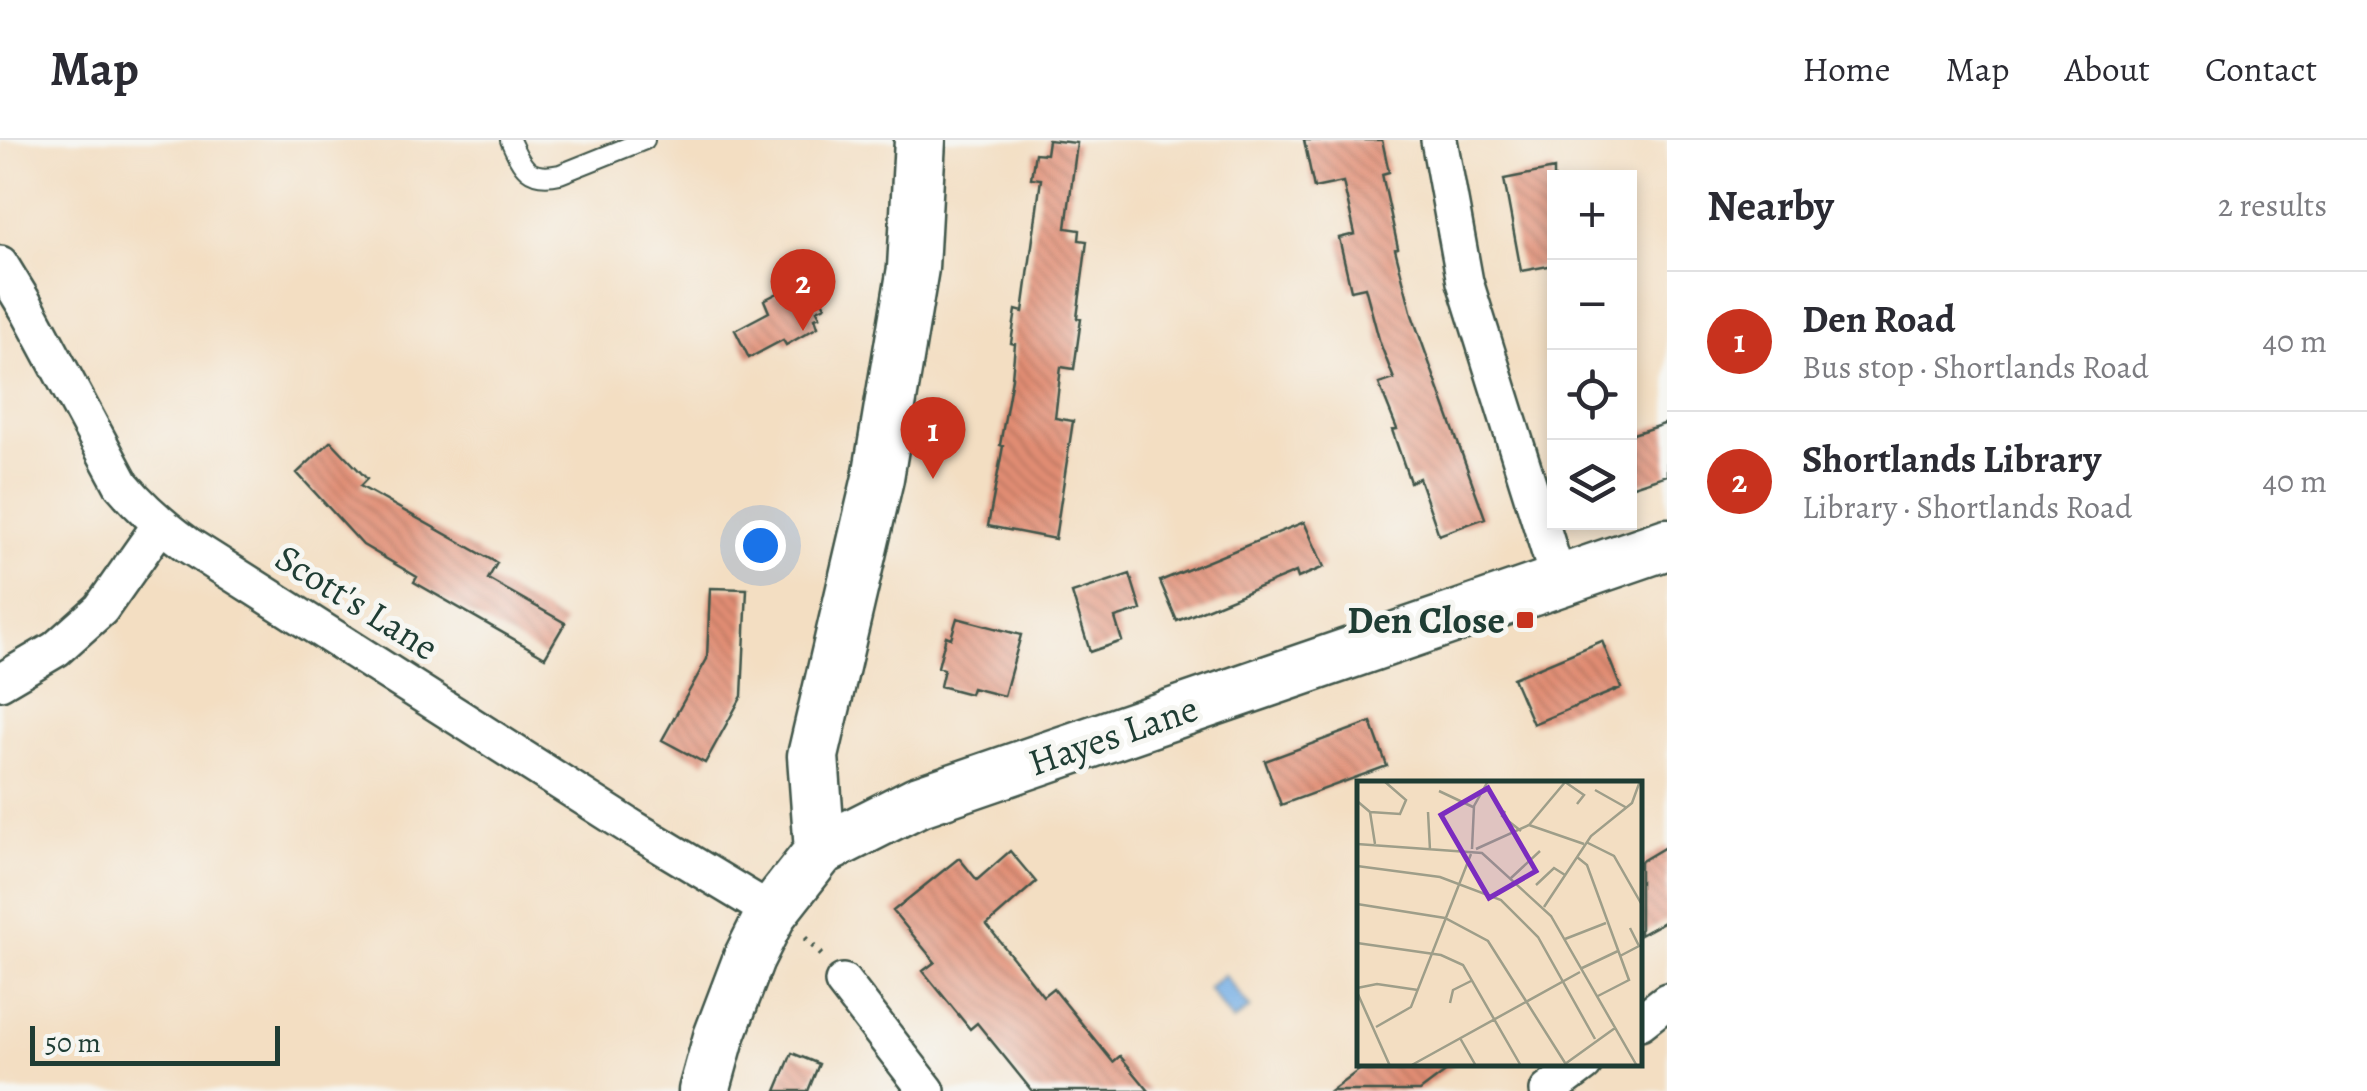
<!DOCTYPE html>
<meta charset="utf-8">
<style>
:root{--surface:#fff;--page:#f2f2f3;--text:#2b2b33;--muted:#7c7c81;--line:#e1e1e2;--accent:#c8321e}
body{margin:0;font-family:Alegreya,serif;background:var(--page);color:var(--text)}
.controls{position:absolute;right:30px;top:30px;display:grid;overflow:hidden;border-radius:0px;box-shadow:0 5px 15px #0003}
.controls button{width:90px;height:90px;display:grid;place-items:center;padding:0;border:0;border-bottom:2px solid var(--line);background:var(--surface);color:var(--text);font:50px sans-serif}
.scale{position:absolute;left:30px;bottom:25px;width:250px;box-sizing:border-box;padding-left:10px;border:5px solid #1f3d34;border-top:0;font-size:28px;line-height:35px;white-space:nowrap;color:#1f3d34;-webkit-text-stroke:8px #f6f6f2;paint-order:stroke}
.you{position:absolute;left:760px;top:405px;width:35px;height:35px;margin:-25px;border:8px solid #fff;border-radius:50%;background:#1a73e8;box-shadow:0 0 0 15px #1a73e833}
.badge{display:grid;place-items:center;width:65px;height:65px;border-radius:50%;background:var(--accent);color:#fff;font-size:32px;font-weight:700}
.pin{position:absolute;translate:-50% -82px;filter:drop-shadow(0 2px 5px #0008)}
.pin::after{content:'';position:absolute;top:52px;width:35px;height:30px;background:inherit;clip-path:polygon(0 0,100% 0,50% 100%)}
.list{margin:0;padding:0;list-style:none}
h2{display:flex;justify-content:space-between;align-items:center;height:130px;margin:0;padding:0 40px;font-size:42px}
h2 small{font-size:32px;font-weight:400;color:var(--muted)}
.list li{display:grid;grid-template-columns:65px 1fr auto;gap:30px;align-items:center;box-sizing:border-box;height:140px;padding:0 40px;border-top:2px solid var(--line)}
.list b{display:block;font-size:38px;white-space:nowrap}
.list p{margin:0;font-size:32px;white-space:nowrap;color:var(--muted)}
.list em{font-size:32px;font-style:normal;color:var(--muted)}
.icon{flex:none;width:55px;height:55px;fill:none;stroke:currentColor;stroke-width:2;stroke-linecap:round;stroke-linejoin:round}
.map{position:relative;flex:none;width:1667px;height:951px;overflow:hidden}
header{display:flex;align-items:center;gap:60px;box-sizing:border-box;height:140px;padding:0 50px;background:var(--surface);border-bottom:2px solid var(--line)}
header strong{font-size:48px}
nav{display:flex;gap:55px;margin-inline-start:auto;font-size:35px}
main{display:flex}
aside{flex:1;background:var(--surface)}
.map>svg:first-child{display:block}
.water{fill:#75ade4;stroke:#4a758c;stroke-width:2.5}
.building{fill:url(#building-back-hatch)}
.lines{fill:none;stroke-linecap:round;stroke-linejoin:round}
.lane-casing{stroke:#3f5549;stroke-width:22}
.street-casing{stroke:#3f5549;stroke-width:40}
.secondary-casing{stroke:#3f5549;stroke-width:55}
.path{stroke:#3f5549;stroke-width:6;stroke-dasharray:2.5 8;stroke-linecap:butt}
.lane{stroke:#fff;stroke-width:18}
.street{stroke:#fff;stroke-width:35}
.secondary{stroke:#fff;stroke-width:50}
.poi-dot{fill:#c8321e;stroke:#f6f6f2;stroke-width:4}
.labels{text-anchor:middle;stroke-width:10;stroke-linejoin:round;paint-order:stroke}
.street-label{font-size:38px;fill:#1f3d34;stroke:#f6f6f2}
.poi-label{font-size:38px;font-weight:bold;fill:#1f3d34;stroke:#f6f6f2;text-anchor:end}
.inset-road{fill:none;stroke:#9e9e89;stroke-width:2.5}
.view{fill:#7b2cbf;fill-opacity:0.15;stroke:#7b2cbf;stroke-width:5}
.inset-edge{fill:none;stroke:#1f3d34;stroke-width:5}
</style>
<header>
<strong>Map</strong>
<nav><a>Home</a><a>Map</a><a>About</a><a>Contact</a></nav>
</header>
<main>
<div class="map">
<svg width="1667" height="951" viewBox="0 0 1667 951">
<defs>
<pattern id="building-back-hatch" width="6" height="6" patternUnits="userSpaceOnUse" patternTransform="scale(2.5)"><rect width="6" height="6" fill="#e18d73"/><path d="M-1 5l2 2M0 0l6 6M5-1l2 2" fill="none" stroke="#b6745f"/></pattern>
</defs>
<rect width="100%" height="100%" fill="#f6f6f2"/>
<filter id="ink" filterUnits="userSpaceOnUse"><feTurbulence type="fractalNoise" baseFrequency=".01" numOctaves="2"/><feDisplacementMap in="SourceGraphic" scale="20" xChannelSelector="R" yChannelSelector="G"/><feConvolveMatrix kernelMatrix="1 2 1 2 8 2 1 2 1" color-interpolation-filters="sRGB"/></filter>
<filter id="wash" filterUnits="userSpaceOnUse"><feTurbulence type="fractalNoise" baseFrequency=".0048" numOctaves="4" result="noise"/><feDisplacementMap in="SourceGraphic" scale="40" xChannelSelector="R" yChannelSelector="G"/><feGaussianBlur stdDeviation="2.25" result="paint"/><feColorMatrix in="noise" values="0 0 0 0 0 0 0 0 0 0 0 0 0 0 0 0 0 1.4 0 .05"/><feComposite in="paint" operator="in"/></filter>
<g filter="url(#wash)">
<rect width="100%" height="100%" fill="#f3dec2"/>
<path class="water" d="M 1224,835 L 1250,868 L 1233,881 L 1208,848 Z"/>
<g id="blocks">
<path class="building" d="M 1048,0 L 1077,3 L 1066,88 L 1080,90 L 1079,100 L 1087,101 L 1077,178 L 1081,179 L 1074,229 L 1061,227 L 1055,278 L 1073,281 L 1055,399 L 988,386 L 1003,306 L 1000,305 L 1012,238 L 1015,204 L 1011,203 L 1016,170 L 1023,172 L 1041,39 L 1031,38 L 1035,13 L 1046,14 Z
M 1304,0 L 1382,0 L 1389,32 L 1382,34 L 1398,108 L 1395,109 L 1412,175 L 1485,378 L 1439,395 L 1419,338 L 1410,342 L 1392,290 L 1397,289 L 1379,244 L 1394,239 L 1380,203 L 1365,147 L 1351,150 L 1339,98 L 1355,94 L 1343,42 L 1314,48 Z
M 1554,29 L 1554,125 L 1521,131 L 1504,39 Z
M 810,137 L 825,166 L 817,170 L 820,176 L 815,178 L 818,187 L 786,205 L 783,200 L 749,218 L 735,190 L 769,172 L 764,160 Z
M 1667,283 L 1667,335 L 1630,347 L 1630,295 Z
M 331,301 L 367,339 L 360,346 L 497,423 L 488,439 L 565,483 L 545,517 L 414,442 L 417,437 L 363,405 L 297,333 Z
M 1304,382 L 1324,427 L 1298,438 L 1296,432 L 1177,481 L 1160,441 Z
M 1130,434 L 1141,470 L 1115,478 L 1122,501 L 1090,512 L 1072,453 Z
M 710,448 L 747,449 L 742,556 L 705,623 L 662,600 L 707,519 Z
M 957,478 L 1021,495 L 1004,556 L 972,548 L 970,554 L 940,546 L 944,529 L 938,527 L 946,496 L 951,498 Z
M 1602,501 L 1621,548 L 1533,584 L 1513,538 Z
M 1371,582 L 1387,626 L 1281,665 L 1265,621 Z
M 1667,706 L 1667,780 L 1640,795 L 1640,722 Z
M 1010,711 L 1036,742 L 987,785 L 1043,856 L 1053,848 L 1113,922 L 1120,916 L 1149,951 L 1032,951 L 977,883 L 970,889 L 923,831 L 935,822 L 893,771 L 959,718 L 977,740 Z
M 792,913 L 819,924 L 808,951 L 776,951 Z
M 1367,924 L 1456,924 L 1420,951 L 1331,951 Z"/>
</g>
</g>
<g filter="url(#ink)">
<use href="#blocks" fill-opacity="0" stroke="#3f5549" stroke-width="2.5"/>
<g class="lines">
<defs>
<path id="lane" d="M 510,0 C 522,27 528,41 560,34 L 645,0"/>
<path id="street" d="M 1439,0 L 1465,142 L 1559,442
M 0,124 L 28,170 L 122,345 C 142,369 163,387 188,405 L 634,689 L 772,772
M 0,542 L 56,509 L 101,469 L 160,385
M 843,842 L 927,951
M 1640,882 L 1667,861
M 1548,951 L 1584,924"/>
<path id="secondary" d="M 820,711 L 813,616 L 878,338 L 913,128 L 920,0
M 704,951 L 719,897 L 749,818 L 772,772 L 820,711 L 917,662 L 1667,404"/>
</defs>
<use href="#lane" class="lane-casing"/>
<use href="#street" class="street-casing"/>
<use href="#secondary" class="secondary-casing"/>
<path class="path" d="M 805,798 L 824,817"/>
<use href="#lane" class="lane"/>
<use href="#street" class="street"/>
<use href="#secondary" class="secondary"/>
</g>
</g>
<rect class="poi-dot" x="1515" y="470" width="20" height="20" rx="5"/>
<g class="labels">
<g class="street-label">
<text transform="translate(357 462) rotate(32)" y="13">Scott's Lane</text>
<text transform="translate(1113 595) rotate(-19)" y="13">Hayes Lane</text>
</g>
<g class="poi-label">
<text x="1505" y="493">Den Close</text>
</g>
</g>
<g transform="translate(1357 641)">
<rect width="285" height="285" fill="#f3dec2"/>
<path class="inset-road" d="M 208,1 L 227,14 L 220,23M 238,9 L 270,27M 82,10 L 116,26M 0,20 L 13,31 L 18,63M 148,30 L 145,35 L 164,50M 13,31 L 43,33 L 49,19 L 27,0M 71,31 L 73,69M 172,44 L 227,63M 229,61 L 257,75 L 285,124M 0,63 L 125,72 L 194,135 L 280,285M 115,68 L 117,25 L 131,0M 119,68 L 172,44 L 209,0M 220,76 L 230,84 L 272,199 L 239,216M 0,85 L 83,96 L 144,119 L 181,156 L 238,258M 154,97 L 183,70M 179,104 L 197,87 L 208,94M 0,123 L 88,137 L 131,160 L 210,285M 187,126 L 234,55 L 275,22 L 283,0M 208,158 L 249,142M 0,162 L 84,174 L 106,184 L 164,285M 263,175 L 282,165 L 273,147M 223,188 L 261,170M 0,207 L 20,203 L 61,209M 0,211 L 33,285M 93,222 L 96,209 L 116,199M 19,246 L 54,226 L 114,73M 103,257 L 119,285M 208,283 L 258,247M 53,285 L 223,191"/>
<path class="view" d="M 131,7 L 179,90 L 132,117 L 84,34 Z"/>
<rect width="285" height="285" class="inset-edge"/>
</g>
</svg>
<div class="controls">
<button>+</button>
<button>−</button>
<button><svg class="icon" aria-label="locate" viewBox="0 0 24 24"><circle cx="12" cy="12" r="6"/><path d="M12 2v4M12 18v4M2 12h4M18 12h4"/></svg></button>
<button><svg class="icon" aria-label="layers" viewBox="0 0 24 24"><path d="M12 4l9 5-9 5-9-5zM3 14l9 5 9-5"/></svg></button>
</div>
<div class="scale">50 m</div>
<div class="you"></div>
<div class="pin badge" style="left:933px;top:339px">1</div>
<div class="pin badge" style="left:803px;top:191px">2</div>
</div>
<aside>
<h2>Nearby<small>2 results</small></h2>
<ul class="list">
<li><span class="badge">1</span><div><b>Den Road</b><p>Bus stop · Shortlands Road</p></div><em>40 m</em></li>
<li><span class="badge">2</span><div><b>Shortlands Library</b><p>Library · Shortlands Road</p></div><em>40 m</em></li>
</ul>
</aside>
</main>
